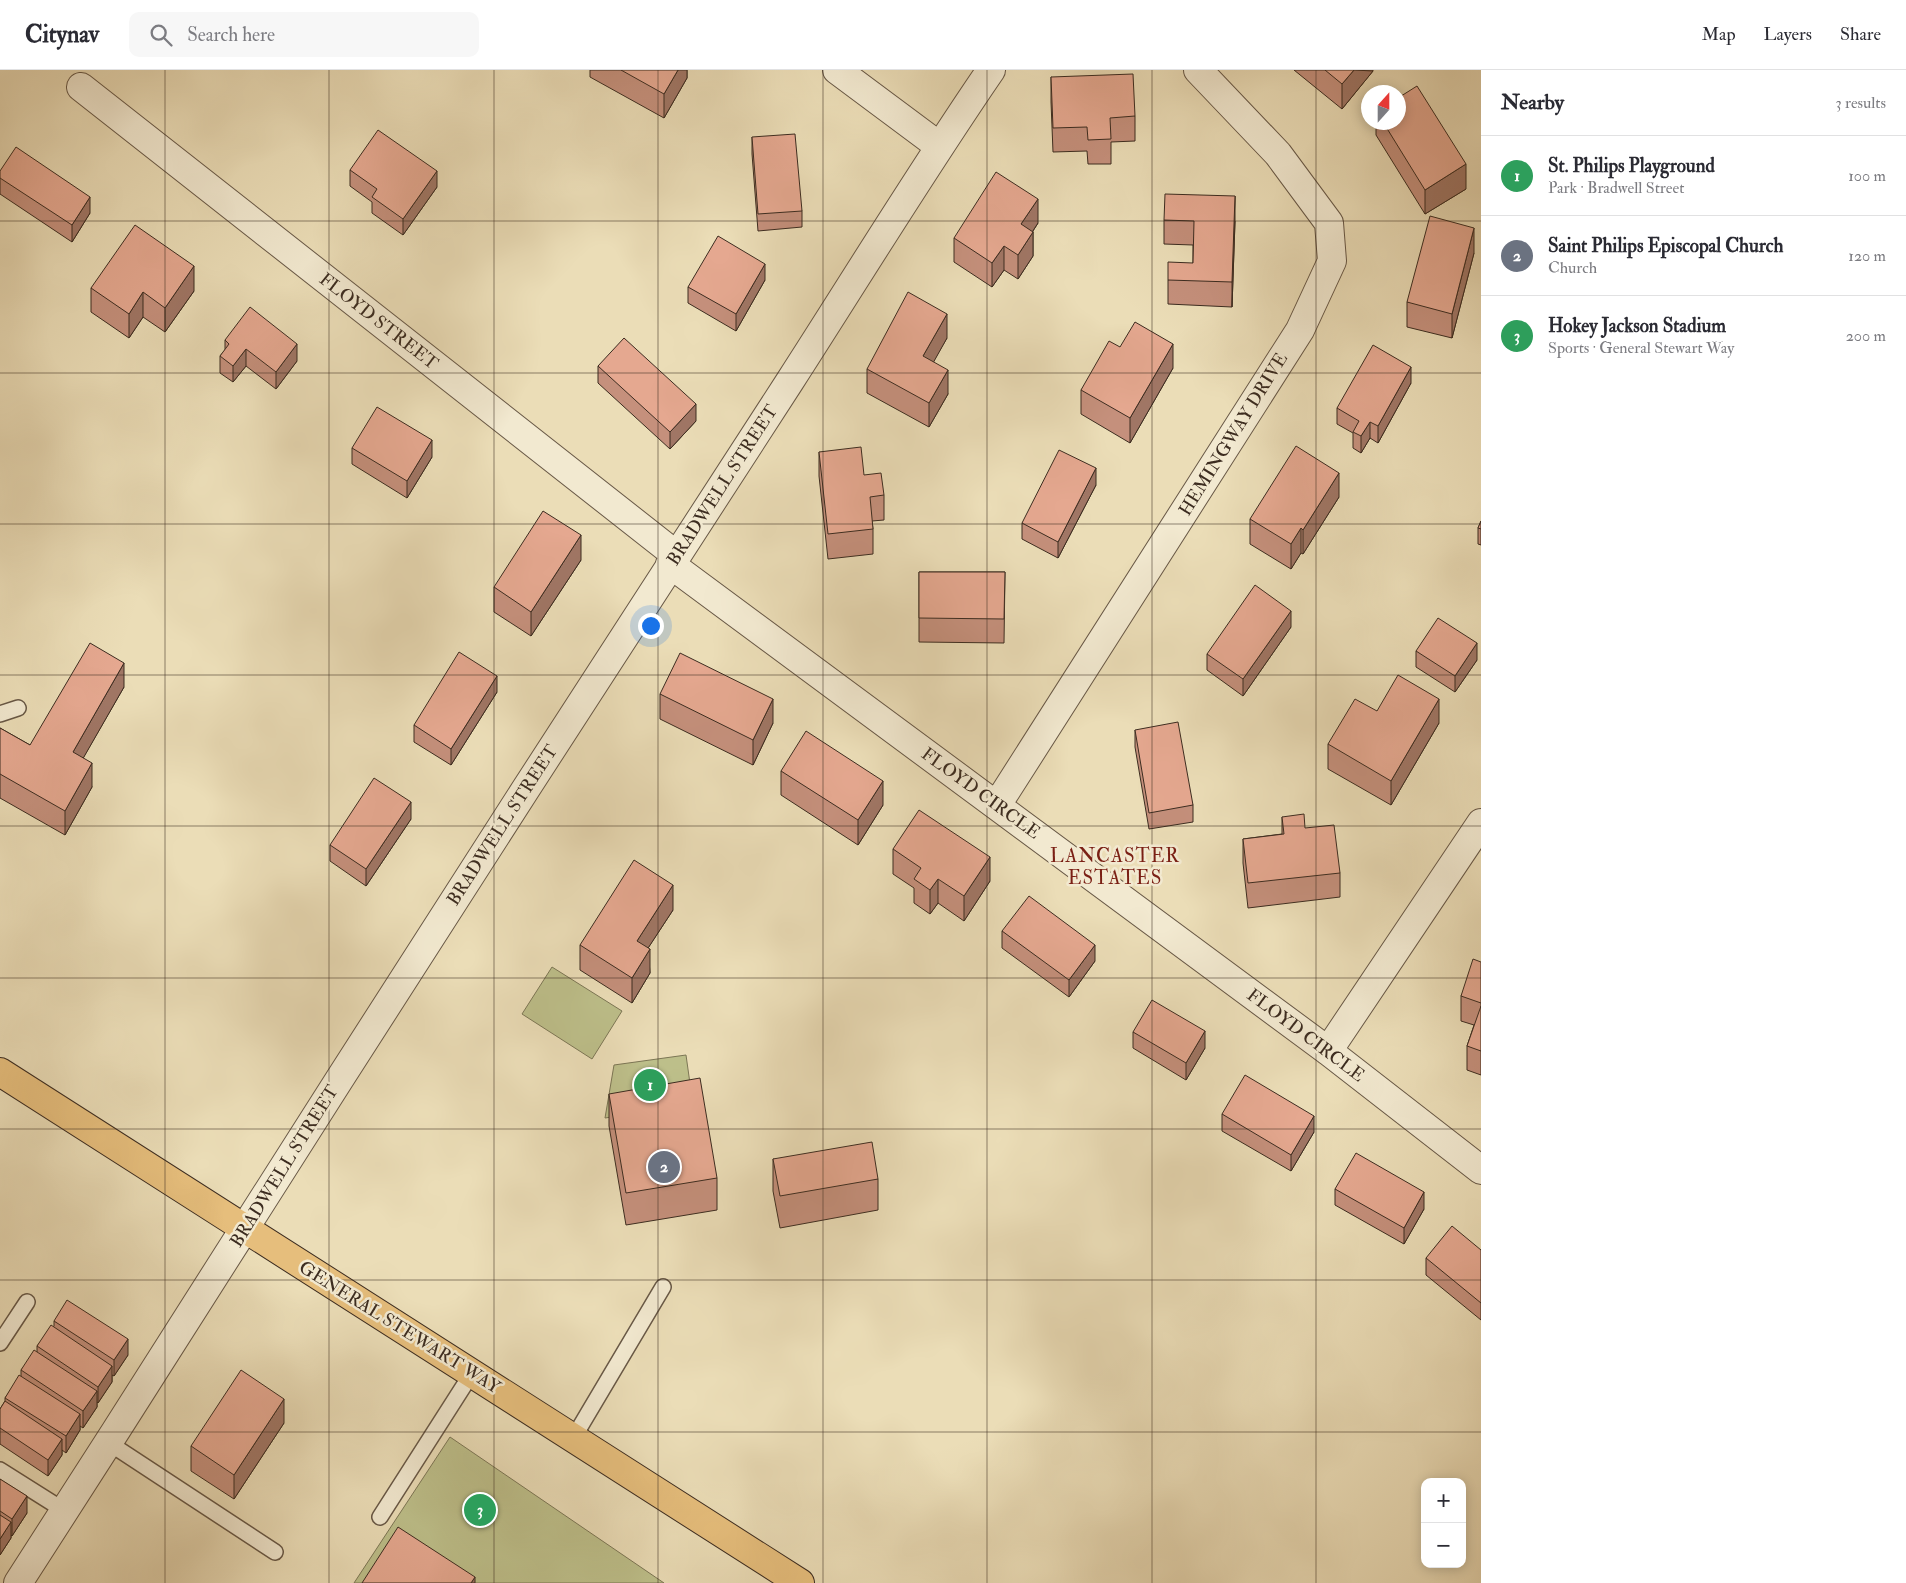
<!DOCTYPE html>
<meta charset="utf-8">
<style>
:root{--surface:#fff;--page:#f7f7f7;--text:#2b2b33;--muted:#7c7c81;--line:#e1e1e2;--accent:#8f2418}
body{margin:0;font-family:"IM FELL Double Pica",serif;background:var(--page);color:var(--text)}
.controls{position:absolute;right:15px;bottom:15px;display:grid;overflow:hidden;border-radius:10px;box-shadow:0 2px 12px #0003}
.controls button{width:45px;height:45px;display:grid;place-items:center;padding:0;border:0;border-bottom:1px solid var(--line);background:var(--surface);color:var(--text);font:25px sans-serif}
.compass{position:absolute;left:1361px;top:15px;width:45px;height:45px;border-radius:50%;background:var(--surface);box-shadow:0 2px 12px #0003;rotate:21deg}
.you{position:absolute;left:650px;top:555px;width:18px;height:18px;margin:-12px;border:4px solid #fff;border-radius:50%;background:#1a73e8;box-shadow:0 0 0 8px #1a73e833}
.badge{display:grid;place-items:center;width:32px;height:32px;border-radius:50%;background:var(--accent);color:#fff;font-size:16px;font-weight:700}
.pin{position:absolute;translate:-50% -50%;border:2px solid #fff;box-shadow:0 1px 5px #0006}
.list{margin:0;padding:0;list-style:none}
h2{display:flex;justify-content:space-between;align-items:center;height:65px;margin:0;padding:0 20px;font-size:21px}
h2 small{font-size:16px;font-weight:400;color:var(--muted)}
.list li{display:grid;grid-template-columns:32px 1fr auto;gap:15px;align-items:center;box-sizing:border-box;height:80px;padding:0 20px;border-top:1px solid var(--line)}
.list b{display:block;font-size:19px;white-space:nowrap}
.list p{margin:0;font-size:16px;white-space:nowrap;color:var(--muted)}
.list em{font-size:16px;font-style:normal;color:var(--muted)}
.icon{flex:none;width:28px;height:28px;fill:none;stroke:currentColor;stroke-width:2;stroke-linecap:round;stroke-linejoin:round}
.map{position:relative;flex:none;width:1481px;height:1513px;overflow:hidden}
header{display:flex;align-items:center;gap:30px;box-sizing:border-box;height:70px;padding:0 25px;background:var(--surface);border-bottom:1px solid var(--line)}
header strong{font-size:24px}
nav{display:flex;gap:28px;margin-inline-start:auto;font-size:18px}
.search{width:350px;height:45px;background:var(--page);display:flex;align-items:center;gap:12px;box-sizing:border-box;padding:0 18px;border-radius:10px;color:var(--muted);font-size:19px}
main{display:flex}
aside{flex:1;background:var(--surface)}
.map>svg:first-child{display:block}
.green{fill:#bdbf8a;stroke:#7c7655}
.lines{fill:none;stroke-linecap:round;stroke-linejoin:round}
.service-casing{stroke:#685846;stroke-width:18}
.minor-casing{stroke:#685846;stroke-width:30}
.tertiary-casing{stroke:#685846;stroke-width:30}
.primary-casing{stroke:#3c2c20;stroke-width:30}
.service{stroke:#f2e9d0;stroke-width:15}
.minor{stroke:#f2e9d0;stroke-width:28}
.tertiary{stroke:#f2e9d0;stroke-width:28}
.primary{stroke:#e6be7c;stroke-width:28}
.wall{fill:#c5907c;stroke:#3c2c20}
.shaded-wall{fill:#a07665;stroke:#3c2c20}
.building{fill:#e5a890;stroke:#3c2c20}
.grid{fill:none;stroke:#3c2c20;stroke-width:1;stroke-opacity:0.55}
.labels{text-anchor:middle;stroke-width:5;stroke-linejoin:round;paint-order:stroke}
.street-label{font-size:18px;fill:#3c2c20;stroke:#f2e9d0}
.neighbourhood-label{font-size:19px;letter-spacing:1px;fill:#7a1f14;stroke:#f2e9d0}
</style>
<header>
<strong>Citynav</strong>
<div class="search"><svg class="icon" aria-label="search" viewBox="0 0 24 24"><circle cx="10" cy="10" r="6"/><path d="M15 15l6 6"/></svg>Search here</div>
<nav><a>Map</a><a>Layers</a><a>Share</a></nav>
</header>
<main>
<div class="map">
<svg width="1481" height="1513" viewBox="0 0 1481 1513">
<rect width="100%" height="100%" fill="#ebddb7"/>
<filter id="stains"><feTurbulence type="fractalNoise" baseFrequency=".004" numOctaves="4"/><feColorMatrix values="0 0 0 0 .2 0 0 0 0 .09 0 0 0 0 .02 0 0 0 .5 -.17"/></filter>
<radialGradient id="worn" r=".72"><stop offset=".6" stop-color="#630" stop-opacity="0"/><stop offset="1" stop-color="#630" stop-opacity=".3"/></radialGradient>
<path class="green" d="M 552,897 L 622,941 L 592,989 L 522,944 Z
M 686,985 L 693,1035 L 605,1048 L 614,995 Z
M 450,1367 L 664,1513 L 354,1513 Z"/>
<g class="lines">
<defs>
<path id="service" d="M 0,644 L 18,638
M 0,1273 L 27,1232
M 574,1367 L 663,1217
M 109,1373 L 275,1482
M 0,1400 L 65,1441
M 380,1447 L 472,1303"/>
<path id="minor" d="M 837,0 L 939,76
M 81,17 L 676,485
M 670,494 L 1328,981 L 1481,1100
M 997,735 L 1300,260 L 1332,191 L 1329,153 L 1278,84 L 1198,0
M 1328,981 L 1481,753"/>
<path id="tertiary" d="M 18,1513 C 126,1346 232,1178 339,1010 C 488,776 639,544 790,311 C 857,207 921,102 991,0"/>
<path id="primary" d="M 0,1002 L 800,1513"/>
</defs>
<use href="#service" class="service-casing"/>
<use href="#minor" class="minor-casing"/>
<use href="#tertiary" class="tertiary-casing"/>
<use href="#primary" class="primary-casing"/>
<use href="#service" class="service"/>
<use href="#minor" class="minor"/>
<use href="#tertiary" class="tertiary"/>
<use href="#primary" class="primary"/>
</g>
<path class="wall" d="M 590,0 L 687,0 L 687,8 L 664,48 L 590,7 Z
M 1294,0 L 1373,0 L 1373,1 L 1342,39 Z
M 1051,7 L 1135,46 L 1135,71 L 1111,72 L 1111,94 L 1088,94 L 1087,81 L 1053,82 L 1051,32 Z
M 1376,52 L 1398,52 L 1466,119 L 1425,144 L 1376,65 Z
M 752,67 L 802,141 L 802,157 L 758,161 L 752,84 Z
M 350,100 L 437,117 L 403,165 L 372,143 L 372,132 L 350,116 Z
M 0,101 L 90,143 L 72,172 L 0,124 Z
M 1164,150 L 1235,151 L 1232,237 L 1168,234 L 1168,210 L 1193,193 L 1193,175 L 1164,174 Z
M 1038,153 L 1033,161 L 1033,186 L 1018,209 L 1004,200 L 992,217 L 954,192 L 954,168 Z
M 1474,183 L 1452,268 L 1407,257 L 1407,232 Z
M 765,210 L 736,261 L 688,233 L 688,217 Z
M 91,218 L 194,221 L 165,262 L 143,247 L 129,268 L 91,242 Z
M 947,268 L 933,292 L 948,324 L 929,357 L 867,323 L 867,299 Z
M 225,270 L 297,291 L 276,319 L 246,296 L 233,312 L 220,303 L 220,286 L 225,280 Z
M 1120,277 L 1173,298 L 1130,373 L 1081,344 L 1081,320 Z
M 598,296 L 696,351 L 670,379 L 598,313 Z
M 1411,313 L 1378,373 L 1370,368 L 1361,383 L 1353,378 L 1353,363 L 1337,354 L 1337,338 Z
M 352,378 L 432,387 L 407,428 L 352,394 Z
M 819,382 L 864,405 L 884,425 L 884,450 L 872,451 L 873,459 L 873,484 L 828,489 L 819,406 Z
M 1096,415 L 1058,488 L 1022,469 L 1022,453 Z
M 1339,427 L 1303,484 L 1301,483 L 1291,499 L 1250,474 L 1250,449 Z
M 1481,451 L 1481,475 L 1478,474 L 1478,458 Z
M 581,490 L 531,566 L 494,542 L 494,517 Z
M 919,502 L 1005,502 L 1004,573 L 919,572 Z
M 1291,557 L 1243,626 L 1207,600 L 1207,584 Z
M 1416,581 L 1477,590 L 1455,622 L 1416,597 Z
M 124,617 L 83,688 L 92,717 L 65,765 L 0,728 L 0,658 L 30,675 Z
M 497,622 L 451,695 L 414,672 L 414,655 Z
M 660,624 L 773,653 L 753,695 L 660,649 Z
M 1377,641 L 1439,653 L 1391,735 L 1328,699 L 1328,674 Z
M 1135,660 L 1193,735 L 1193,752 L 1149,759 L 1135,677 Z
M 781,701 L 883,735 L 858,775 L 781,725 Z
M 1282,747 L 1305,758 L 1340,803 L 1340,827 L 1248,838 L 1243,793 L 1243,769 L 1282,764 Z
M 411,749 L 366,816 L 330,791 L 330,775 Z
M 893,779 L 990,811 L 964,851 L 938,833 L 930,844 L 914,833 L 914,818 L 893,804 Z
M 673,840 L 648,878 L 650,903 L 632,933 L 580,900 L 580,875 Z
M 1002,861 L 1095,891 L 1069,927 L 1002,878 Z
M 1481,892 L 1481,1005 L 1467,1000 L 1467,976 L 1474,955 L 1461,951 L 1461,926 Z
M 1133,962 L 1205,978 L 1186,1010 L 1133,978 Z
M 609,1024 L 717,1108 L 717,1140 L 626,1155 L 609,1056 Z
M 1222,1044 L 1314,1062 L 1291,1101 L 1222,1061 Z
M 773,1089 L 878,1109 L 878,1140 L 780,1158 L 773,1121 Z
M 1335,1119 L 1424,1139 L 1404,1174 L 1335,1135 Z
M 1481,1180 L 1481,1250 L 1426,1205 L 1426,1188 Z
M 54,1251 L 128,1285 L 114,1306 L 112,1305 L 112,1312 L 98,1333 L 97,1332 L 97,1337 L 83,1358 L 80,1356 L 80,1360 L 66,1383 L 62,1380 L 62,1385 L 48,1406 L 0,1374 L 0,1339 L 5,1331 L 5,1328 L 21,1306 L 21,1300 L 37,1282 L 37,1276 L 54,1256 Z
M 284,1353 L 234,1429 L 191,1401 L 191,1376 Z
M 0,1409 L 27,1443 L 12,1466 L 11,1465 L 11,1468 L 0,1485 Z"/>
<path class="shaded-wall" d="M 678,0 L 687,0 L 687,8 L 664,48 L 664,24 Z
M 1354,0 L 1373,1 L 1342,39 L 1342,14 Z
M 1466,94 L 1466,119 L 1425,144 L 1425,120 Z
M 437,101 L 437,117 L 403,165 L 403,149 Z
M 1235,126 L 1235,151 L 1232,237 L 1232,212 Z
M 90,127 L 90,143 L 72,172 L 72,155 Z
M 1038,129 L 1038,153 L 1021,179 L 1021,154 Z
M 1474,158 L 1474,183 L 1452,268 L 1452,244 Z
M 1033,162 L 1033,186 L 1018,209 L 1018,185 Z
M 1004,176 L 1004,200 L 992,217 L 992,193 Z
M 765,194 L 765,210 L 736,261 L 736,244 Z
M 194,196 L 194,221 L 165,262 L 165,238 Z
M 143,222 L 143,247 L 129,268 L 129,244 Z
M 947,244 L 947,268 L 923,311 L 923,286 Z
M 297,274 L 297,291 L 276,319 L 276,302 Z
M 1173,274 L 1173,298 L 1130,373 L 1130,348 Z
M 246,279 L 246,296 L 233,312 L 233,296 Z
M 1411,297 L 1411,313 L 1378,373 L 1378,356 Z
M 948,300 L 948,324 L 929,357 L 929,333 Z
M 696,334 L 696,351 L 670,379 L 670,362 Z
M 1370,352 L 1370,368 L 1361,383 L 1361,366 Z
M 432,370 L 432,387 L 407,428 L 407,411 Z
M 1096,398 L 1096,415 L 1058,488 L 1058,472 Z
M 1339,403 L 1339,427 L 1303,484 L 1303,460 Z
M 1301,458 L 1301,483 L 1291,499 L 1291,474 Z
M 581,465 L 581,490 L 531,566 L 531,542 Z
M 1291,541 L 1291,557 L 1243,626 L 1243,609 Z
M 1477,573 L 1477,590 L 1455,622 L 1455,606 Z
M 124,593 L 124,617 L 73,706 L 73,682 Z
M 497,606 L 497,622 L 451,695 L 451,679 Z
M 773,629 L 773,653 L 753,695 L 753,670 Z
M 1439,629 L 1439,653 L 1391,735 L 1391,711 Z
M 92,693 L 92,717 L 65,765 L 65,741 Z
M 883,711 L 883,735 L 858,775 L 858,750 Z
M 411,732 L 411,749 L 366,816 L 366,799 Z
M 990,787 L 990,811 L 964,851 L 964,826 Z
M 938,809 L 938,833 L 930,844 L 930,820 Z
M 673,815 L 673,840 L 637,895 L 637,871 Z
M 1095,875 L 1095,891 L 1069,927 L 1069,910 Z
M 650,879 L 650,903 L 632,933 L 632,908 Z
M 1205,961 L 1205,978 L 1186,1010 L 1186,993 Z
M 1314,1046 L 1314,1062 L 1291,1101 L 1291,1085 Z
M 1424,1122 L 1424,1139 L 1404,1174 L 1404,1158 Z
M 128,1269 L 128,1285 L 114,1306 L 114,1290 Z
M 112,1296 L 112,1312 L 98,1333 L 98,1317 Z
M 97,1321 L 97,1337 L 83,1358 L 83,1341 Z
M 284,1329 L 284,1353 L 234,1429 L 234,1405 Z
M 80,1344 L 80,1360 L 66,1383 L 66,1366 Z
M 62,1369 L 62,1385 L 48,1406 L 48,1390 Z
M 27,1426 L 27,1443 L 12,1466 L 12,1449 Z
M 11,1452 L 11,1468 L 0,1485 L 0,1469 Z
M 475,1507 L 475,1513 L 471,1513 Z"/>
<path class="building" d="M 621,0 L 678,0 L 664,24 Z
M 1325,0 L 1354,0 L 1342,14 Z
M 1133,4 L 1135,46 L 1110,48 L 1111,69 L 1088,70 L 1087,57 L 1053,58 L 1051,7 Z
M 1417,16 L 1466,94 L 1425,120 L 1383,52 L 1398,52 L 1398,28 Z
M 378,60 L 437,101 L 403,149 L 372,127 L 377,119 L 350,100 Z
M 795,64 L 802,141 L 758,144 L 752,67 Z
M 16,77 L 90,127 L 72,155 L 0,108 L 0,101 Z
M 996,102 L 1038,129 L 1021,154 L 1033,162 L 1018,185 L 1004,176 L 992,193 L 954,168 Z
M 1165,124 L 1235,126 L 1232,212 L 1168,210 L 1168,192 L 1193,193 L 1194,151 L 1164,150 Z
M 1430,146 L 1474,158 L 1452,244 L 1407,232 Z
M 135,155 L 194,196 L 165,238 L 143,222 L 129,244 L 91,218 Z
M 718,166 L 765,194 L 736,244 L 688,217 Z
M 908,222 L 947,244 L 923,286 L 948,300 L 929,333 L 867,299 Z
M 250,237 L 297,274 L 276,302 L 246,279 L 233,296 L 220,286 L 229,274 L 225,270 Z
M 1135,252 L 1173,274 L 1130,348 L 1081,320 L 1109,271 L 1120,277 Z
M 624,268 L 696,334 L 670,362 L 598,296 Z
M 1373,275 L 1411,297 L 1378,356 L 1370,352 L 1361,366 L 1353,362 L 1359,351 L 1337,338 Z
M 377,337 L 432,370 L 407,411 L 352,378 Z
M 1296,376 L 1339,403 L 1303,460 L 1301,458 L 1291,474 L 1250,449 Z
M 861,377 L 864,405 L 881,403 L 884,425 L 870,427 L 873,459 L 828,464 L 819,382 Z
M 1059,380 L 1096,398 L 1058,472 L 1022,453 Z
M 543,441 L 581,465 L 531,542 L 494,517 Z
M 1481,451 L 1481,459 L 1478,458 Z
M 919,502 L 1005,502 L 1004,549 L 919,548 Z
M 1255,515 L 1291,541 L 1243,609 L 1207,584 Z
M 1438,548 L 1477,573 L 1455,606 L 1416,581 Z
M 90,573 L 124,593 L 73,682 L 92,693 L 65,741 L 0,704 L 0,658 L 30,675 Z
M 459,582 L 497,606 L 451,679 L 414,655 Z
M 680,583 L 773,629 L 753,670 L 660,624 Z
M 1398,605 L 1439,629 L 1391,711 L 1328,674 L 1355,629 L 1377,641 Z
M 1178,652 L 1193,735 L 1149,743 L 1135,660 Z
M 806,661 L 883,711 L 858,750 L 781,701 Z
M 374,708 L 411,732 L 366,799 L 330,775 Z
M 919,740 L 990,787 L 964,826 L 938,809 L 930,820 L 914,809 L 921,798 L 893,779 Z
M 1304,744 L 1305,758 L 1334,755 L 1340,803 L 1248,813 L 1243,769 L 1284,764 L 1282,747 Z
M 634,790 L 673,815 L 637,871 L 650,879 L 632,908 L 580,875 Z
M 1029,826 L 1095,875 L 1069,910 L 1002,861 Z
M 1473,889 L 1481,892 L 1481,933 L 1461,926 Z
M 1152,930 L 1205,961 L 1186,993 L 1133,962 Z
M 1481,936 L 1481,981 L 1467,976 Z
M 1245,1005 L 1314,1046 L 1291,1085 L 1222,1044 Z
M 700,1008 L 717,1108 L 626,1123 L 609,1024 Z
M 872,1072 L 878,1109 L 780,1126 L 773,1089 Z
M 1356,1083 L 1424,1122 L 1404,1158 L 1335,1119 Z
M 1452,1156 L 1481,1180 L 1481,1233 L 1426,1188 Z
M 67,1230 L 128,1269 L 114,1290 L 54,1251 Z
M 51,1255 L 112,1296 L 98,1317 L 37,1276 Z
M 34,1280 L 97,1321 L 83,1341 L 21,1300 Z
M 241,1300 L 284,1329 L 234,1405 L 191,1376 Z
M 19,1305 L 80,1344 L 66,1366 L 5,1328 Z
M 5,1331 L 62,1369 L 48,1390 L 0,1358 L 0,1339 Z
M 0,1409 L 27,1426 L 12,1449 L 0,1441 Z
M 0,1445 L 11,1452 L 0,1469 Z
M 398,1457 L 475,1507 L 471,1513 L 362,1513 Z"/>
<path class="grid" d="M 165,0 L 165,1513M 329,0 L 329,1513M 494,0 L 494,1513M 658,0 L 658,1513M 823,0 L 823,1513M 987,0 L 987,1513M 1152,0 L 1152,1513M 1316,0 L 1316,1513M 0,151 L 1481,151M 0,303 L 1481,303M 0,454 L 1481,454M 0,605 L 1481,605M 0,756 L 1481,756M 0,908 L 1481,908M 0,1059 L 1481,1059M 0,1210 L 1481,1210M 0,1362 L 1481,1362"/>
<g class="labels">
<g class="street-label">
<text transform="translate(379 251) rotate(38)" y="6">FLOYD STREET</text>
<text transform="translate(1233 364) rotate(-58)" y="6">HEMINGWAY DRIVE</text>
<text transform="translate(722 415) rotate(-57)" y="6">BRADWELL STREET</text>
<text transform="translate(981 723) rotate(36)" y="6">FLOYD CIRCLE</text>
<text transform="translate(502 755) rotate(-57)" y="6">BRADWELL STREET</text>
<text transform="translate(1306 965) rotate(37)" y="6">FLOYD CIRCLE</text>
<text transform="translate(284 1096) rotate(-58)" y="6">BRADWELL STREET</text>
<text transform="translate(400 1257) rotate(32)" y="6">GENERAL STEWART WAY</text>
</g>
<g class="neighbourhood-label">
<text x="1115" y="792">LANCASTER<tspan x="1115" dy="22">ESTATES</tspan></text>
</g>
</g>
<rect width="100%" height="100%" filter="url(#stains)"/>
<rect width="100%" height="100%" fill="url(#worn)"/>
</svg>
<div class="controls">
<button>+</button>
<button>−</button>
</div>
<svg class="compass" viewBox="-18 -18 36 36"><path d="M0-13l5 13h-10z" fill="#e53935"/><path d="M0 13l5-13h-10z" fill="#7c7c81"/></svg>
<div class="you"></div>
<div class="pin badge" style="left:650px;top:1015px;background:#2e9e5b">1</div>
<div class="pin badge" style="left:664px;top:1097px;background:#6b7280">2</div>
<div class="pin badge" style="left:480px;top:1440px;background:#2e9e5b">3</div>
</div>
<aside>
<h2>Nearby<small>3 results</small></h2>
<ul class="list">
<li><span class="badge" style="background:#2e9e5b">1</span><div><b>St. Philips Playground</b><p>Park · Bradwell Street</p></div><em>100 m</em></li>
<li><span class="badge" style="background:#6b7280">2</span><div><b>Saint Philips Episcopal Church</b><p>Church</p></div><em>120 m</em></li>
<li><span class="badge" style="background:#2e9e5b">3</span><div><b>Hokey Jackson Stadium</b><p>Sports · General Stewart Way</p></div><em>200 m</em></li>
</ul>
</aside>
</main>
